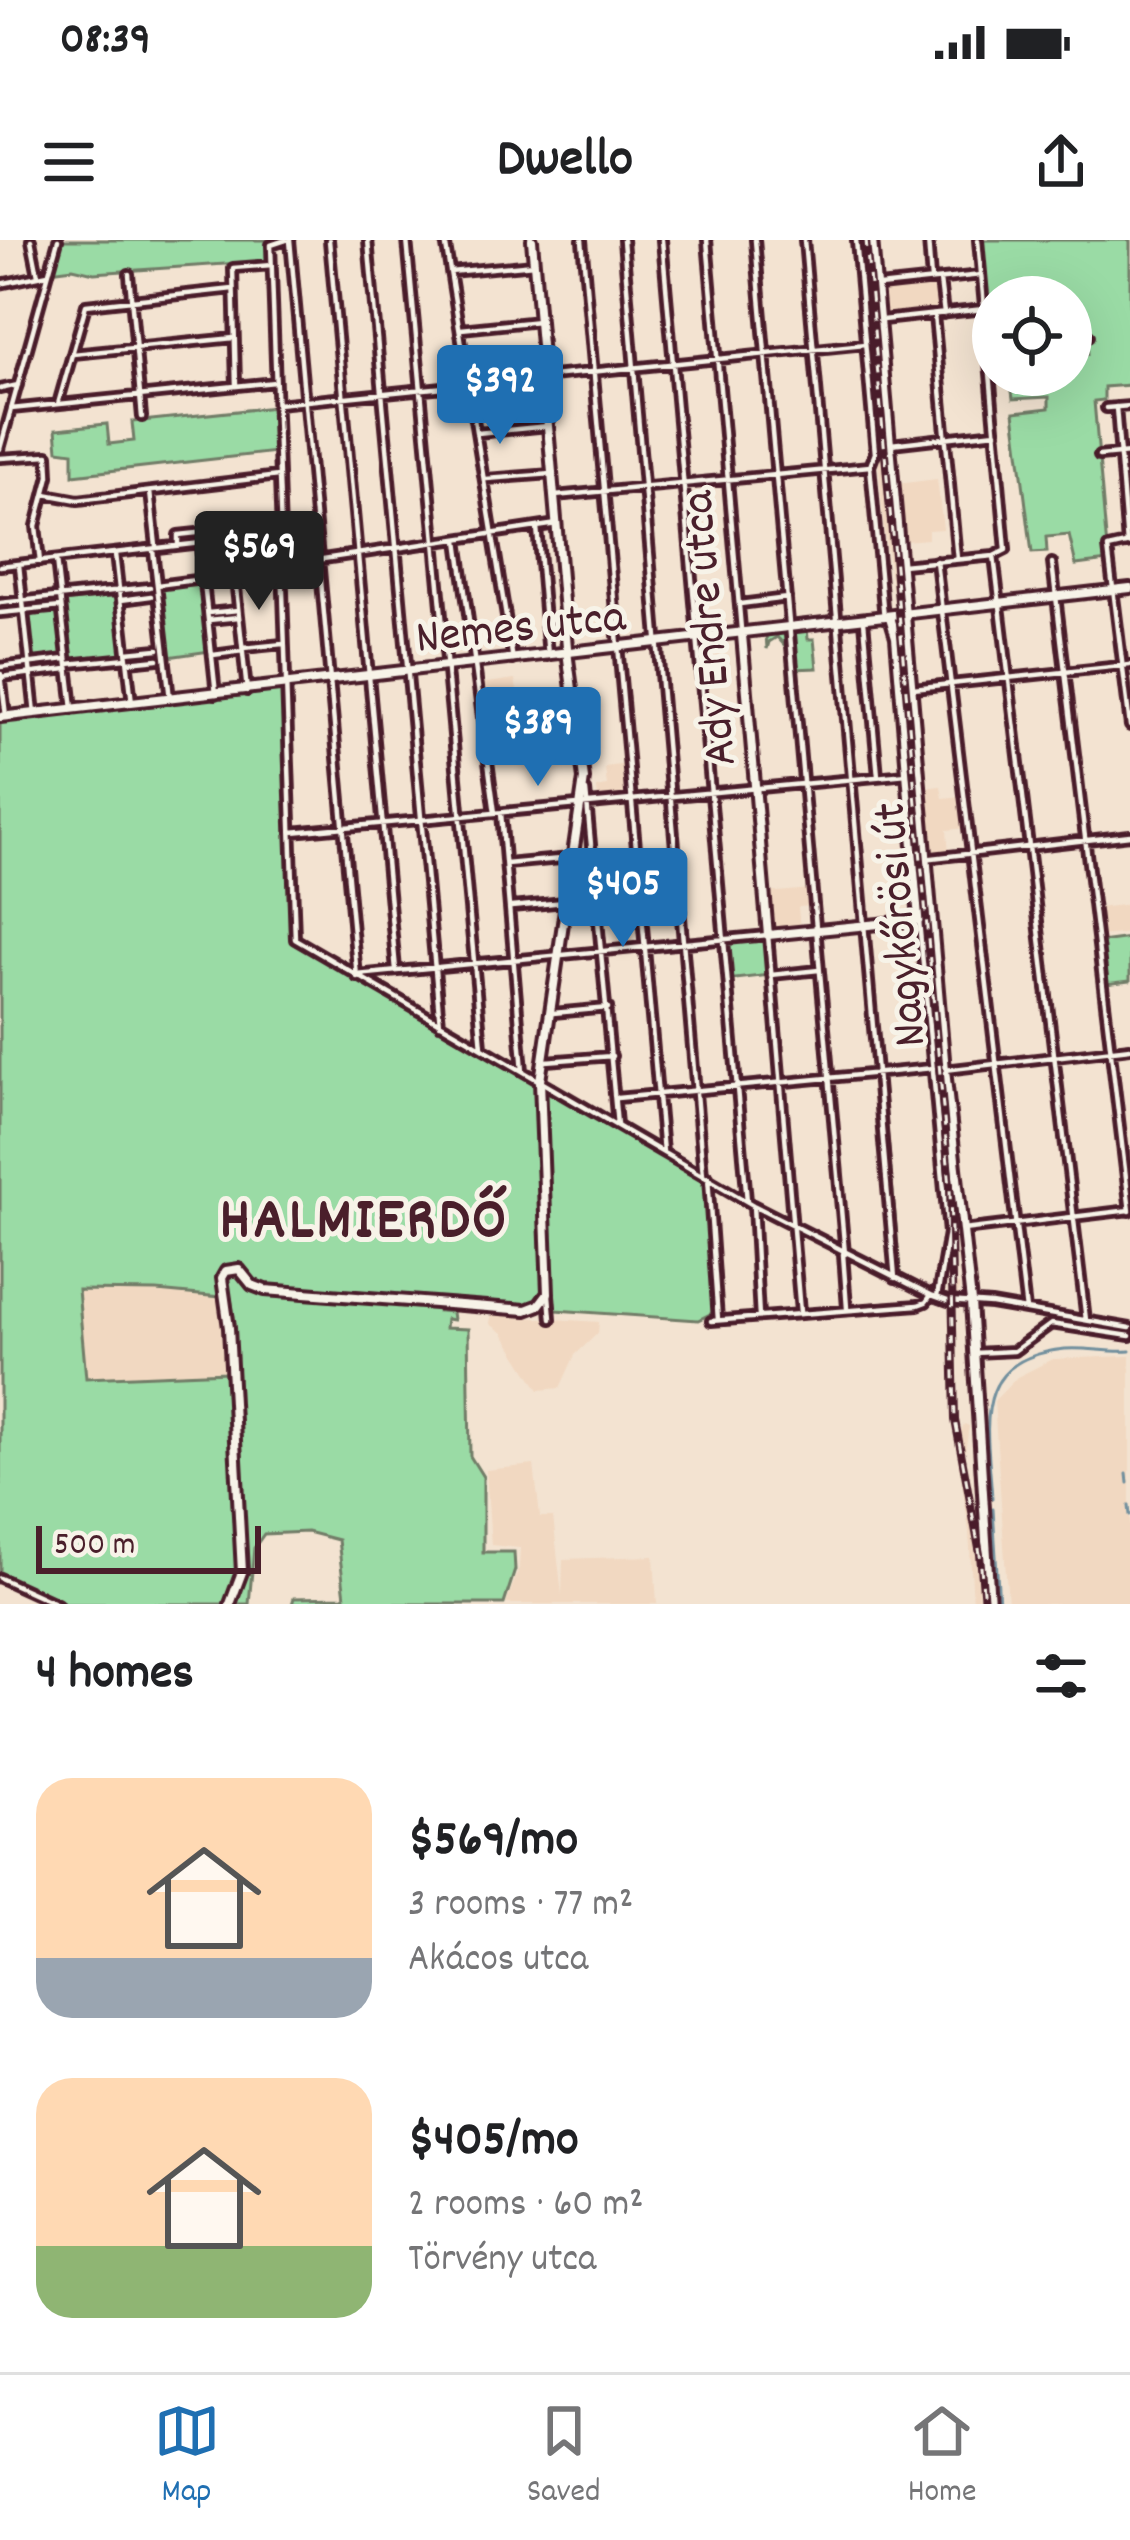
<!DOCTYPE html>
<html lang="en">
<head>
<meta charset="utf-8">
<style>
	body { margin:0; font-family:Dekko,sans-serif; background:#f2f2f2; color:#202124; height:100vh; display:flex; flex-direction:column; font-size:45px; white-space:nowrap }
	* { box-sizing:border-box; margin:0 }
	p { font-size:39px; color:#757577 }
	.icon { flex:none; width:66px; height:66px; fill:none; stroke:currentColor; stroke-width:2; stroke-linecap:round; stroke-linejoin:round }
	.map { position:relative; height:1364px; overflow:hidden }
	.details { display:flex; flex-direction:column; background:#fff; flex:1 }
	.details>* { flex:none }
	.tools { position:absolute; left:972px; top:36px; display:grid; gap:24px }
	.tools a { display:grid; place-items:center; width:120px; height:120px; border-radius:50%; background:#fff; box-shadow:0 12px 48px #0002; font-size:60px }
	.scale { position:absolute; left:36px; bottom:30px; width:225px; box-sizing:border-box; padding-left:12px; border:6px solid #4a1f2b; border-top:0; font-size:33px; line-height:42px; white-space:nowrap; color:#4a1f2b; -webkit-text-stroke:9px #f7f3e8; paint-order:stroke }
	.price { position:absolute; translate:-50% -102px; padding:0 27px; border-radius:12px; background:#1f6fb2; color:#fff; font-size:39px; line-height:78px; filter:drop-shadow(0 3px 6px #0008) }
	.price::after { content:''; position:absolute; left:50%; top:72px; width:36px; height:27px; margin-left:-18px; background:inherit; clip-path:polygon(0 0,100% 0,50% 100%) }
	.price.active { background:#222; color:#fff }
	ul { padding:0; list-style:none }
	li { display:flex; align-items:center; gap:36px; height:300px; padding:0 36px }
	li span { display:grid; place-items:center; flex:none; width:336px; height:240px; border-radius:36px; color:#555 }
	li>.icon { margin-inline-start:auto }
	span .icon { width:144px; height:144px; fill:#fffc; stroke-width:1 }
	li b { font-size:51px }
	h2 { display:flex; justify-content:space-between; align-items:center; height:144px; padding:0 36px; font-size:51px }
	.status { display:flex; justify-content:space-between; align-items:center; height:84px; padding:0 60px; background:#fff; direction:ltr }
	.status svg { height:33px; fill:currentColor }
	header { display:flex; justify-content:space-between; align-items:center; height:156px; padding:0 36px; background:#fff; font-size:54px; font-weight:700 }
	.tabs { display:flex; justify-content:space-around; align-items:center; height:168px; border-top:3px solid #e0e0e0; background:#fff; font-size:33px; color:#757577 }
	.tabs a { display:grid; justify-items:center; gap:6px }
	.tabs .active { color:#1f6fb2 }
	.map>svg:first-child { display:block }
</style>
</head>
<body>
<div class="status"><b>08:39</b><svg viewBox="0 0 49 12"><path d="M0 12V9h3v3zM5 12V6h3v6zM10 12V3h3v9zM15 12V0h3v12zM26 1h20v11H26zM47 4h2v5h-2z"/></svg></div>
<header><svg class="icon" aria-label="menu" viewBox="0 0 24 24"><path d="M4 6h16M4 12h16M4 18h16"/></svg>Dwello<svg class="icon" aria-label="share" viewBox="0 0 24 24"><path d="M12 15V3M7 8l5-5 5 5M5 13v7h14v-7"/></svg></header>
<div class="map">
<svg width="1130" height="1364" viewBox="0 0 1130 1364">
	<rect width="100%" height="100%" fill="#f3e3d1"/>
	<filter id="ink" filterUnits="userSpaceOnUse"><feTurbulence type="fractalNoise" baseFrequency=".00833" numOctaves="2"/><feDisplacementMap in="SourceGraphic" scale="24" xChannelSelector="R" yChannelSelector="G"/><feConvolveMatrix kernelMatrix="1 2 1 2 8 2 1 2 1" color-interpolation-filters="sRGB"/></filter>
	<g filter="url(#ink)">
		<path fill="#f1d8c1" d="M 860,0 L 867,0 L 890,229 L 953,964 L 955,1044 L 960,1045 L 959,1053 L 954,1057 L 957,1173 L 960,1194 L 964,1184 L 969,1186 L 964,1220 L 984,1325 L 986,1364 L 981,1364 L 979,1351 L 978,1364 L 973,1364 L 969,1291 L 952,1175 L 946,913 L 899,393 L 884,291 Z
			M 940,40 L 944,74 L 885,79 L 883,45 Z
			M 937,239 L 943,289 L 928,290 L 928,299 L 904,301 L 897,244 Z
			M 515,439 L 521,473 L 544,470 L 547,488 L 488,499 L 480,444 Z
			M 627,524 L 630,558 L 598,561 L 597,548 L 607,546 L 605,527 Z
			M 941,546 L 943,558 L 962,556 L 966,588 L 947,590 L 949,614 L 930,616 L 923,548 Z
			M 811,649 L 813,666 L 798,667 L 800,689 L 770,692 L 766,653 Z
			M 1130,664 L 1130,693 L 1100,696 L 1098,668 Z
			M 77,1050 L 181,1052 L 221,1057 L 228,1132 L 86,1139 Z
			M 491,1075 L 599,1082 L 598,1093 L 575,1115 L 560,1148 L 539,1150 L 503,1093 L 490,1084 Z
			M 1130,1116 L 1130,1364 L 1008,1364 L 994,1161 L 1017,1137 L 1053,1119 Z
			M 534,1225 L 540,1277 L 553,1277 L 562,1355 L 563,1319 L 654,1316 L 657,1364 L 506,1364 L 519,1328 L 520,1308 L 491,1305 L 486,1230 Z"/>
		<path fill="#9adba5" stroke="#727d68" stroke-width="3" fill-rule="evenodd" d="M 59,0 L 277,0 L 268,2 L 269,21 L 94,33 L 73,28 L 50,31 Z
			M 976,0 L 1130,0 L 1130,145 L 1104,147 L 1104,160 L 1094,161 L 1108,321 L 1076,325 L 1069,295 L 1046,297 L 1047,312 L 1032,313 L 1014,172 L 1049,168 L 1049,157 L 1013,159 L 1010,135 L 1071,135 L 1071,116 L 1088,114 L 1087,97 L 1071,98 L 1071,57 L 993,57 L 993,105 L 986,106 Z
			M 275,167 L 276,212 L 73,235 L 73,212 L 58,210 L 56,189 L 107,184 L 109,204 L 134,201 L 132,182 Z
			M 202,341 L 210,411 L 168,417 L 159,346 Z
			M 116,356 L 123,415 L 70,422 L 63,362 Z
			M 59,370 L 64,415 L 33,418 L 28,374 Z
			M 807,387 L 808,399 L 814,399 L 817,428 L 793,429 L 791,407 L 786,407 L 777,397 L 769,402 L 767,409 L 766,394 Z
			M 281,450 L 286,474 L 295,703 L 705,939 L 716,1071 L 698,1080 L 440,1062 L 438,1071 L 452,1072 L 453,1080 L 446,1079 L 445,1088 L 468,1089 L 470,1216 L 483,1237 L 483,1312 L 514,1312 L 515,1330 L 504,1364 L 292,1364 L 294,1358 L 345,1357 L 338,1300 L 307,1292 L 264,1294 L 254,1308 L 249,1364 L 51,1364 L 0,1340 L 0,481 ZM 78,1050 L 157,1051 L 231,1058 L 235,1083 L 230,1095 L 226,1096 L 227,1132 L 86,1138 Z
			M 768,695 L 771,735 L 726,740 L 724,700 Z
			M 1130,698 L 1130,741 L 1105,744 L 1100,702 Z
			M 877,833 L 882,833 L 901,1040 L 895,1038 Z"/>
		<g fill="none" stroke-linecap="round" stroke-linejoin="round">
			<path stroke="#72909e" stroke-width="3" d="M 1127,1234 L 1128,1243
				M 992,1258 C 988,1188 968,1119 1065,1109 C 1087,1107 1109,1113 1130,1111
				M 1129,1266 L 1130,1275
				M 993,1269 L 999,1364"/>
			<defs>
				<path id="minor" d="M 31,0 L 38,35
					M 286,0 L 271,5 L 295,699 L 753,965 L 931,1055 L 948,1061 L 991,1064 L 1130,1088
					M 290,0 L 357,737
					M 329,0 L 396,730
					M 368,0 L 440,784
					M 407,0 L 482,807
					M 445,0 L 513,420
					M 582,0 L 663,912
					M 623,0 L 703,935
					M 662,0 L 747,961
					M 707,0 L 741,389
					M 755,0 L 845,1014
					M 804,0 L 895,1038
					M 856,0 L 875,213 L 870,226 L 884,378
					M 928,0 L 931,40
					M 450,32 L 534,24
					M 129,34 L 142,177
					M 940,40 L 944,74
					M 0,44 L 48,34
					M 879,46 L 981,35
					M 934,75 L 957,319
					M 882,80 L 984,69
					M 461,89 L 539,81
					M 1071,98 L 1089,96
					M 73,114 L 234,98
					M 236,146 L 233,28 L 272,25
					M 0,149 L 18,145
					M 58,164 L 86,65 L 233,49
					M 277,164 L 865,104
					M 1116,167 L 1127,304
					M 1106,168 L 1130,166
					M 11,169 L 275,142
					M 477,193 L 548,186
					M 891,204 L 996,192
					M 0,209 L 58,0
					M 1099,216 L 1130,213
					M 0,218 L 48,215 L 49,236 L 36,286 L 40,322
					M 486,239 L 552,234
					M 150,252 L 156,306
					M 45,254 L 78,260 L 278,236
					M 555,256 L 870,226
					M 537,287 L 548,416
					M 246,298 L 245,288 L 260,286
					M 458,300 L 495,573
					M 231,301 L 247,451
					M 1130,303 L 1108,308 L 1130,486
					M 178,305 L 178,295 L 245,288
					M 200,305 L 216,454
					M 153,310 L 170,459
					M 115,314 L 132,463
					M 994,316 L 1086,1080
					M 56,320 L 73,469
					M 936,321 L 1026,1070
					M 1052,323 L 1130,971
					M 19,325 L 35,474
					M 283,325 L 557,284
					M 902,325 L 994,316 L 1006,310 L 978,0
					M 0,326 L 279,294
					M 235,337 L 281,331
					M 157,345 L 234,335
					M 121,360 L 151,356
					M 0,363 L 150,347
					M 740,364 L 787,358
					M 0,373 L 61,367
					M 208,373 L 238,370
					M 209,380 L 239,377
					M 864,381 L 878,536
					M 243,408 L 283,404
					M 127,412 L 158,409
					M 213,415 L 243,411
					M 128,422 L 158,419
					M 68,424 L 127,418
					M 0,427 L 66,419
					M 1,434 L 6,476
					M 1,437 L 67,429
					M 913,448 L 1130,425
					M 586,551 L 617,885
					M 501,573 L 523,831
					M 292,592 L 907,534
					M 915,620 L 1130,595
					M 506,624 L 571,618
					M 511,667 L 565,662
					M 919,681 L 948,993 L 937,1057
					M 357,735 L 768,695 L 800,1072
					M 771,735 L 819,730
					M 553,773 L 608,768
					M 546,821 L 612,816
					M 945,830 L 1130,808
					M 617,858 L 933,828
					M 708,937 L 718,1080
					M 753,965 L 759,1077
					M 963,990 L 1130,970
					M 843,1014 L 847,1068
					M 549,1055 L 551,1079
					M 711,1081 L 918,1065 L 926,1062 L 931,1055
					M 974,1113 L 1014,1111 L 1051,1084 L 1130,1096
					M 0,1338 L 57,1364"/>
				<path id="tertiary" d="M 742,395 L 768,695 L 919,680 L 896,397 L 890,377
					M 0,477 L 1130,348
					M 230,1364 L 242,1332 L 229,1088 L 222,1038 L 226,1031 L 239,1029 L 252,1045 L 265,1050 L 526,1070 L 539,1065 L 548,1053 L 540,841 L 584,539 L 568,419 L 532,0"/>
				<path id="secondary" d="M 872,0 L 945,830 L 971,1062 L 990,1364"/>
			</defs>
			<use href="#minor" stroke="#4a1f2b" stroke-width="14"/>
			<use href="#tertiary" stroke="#4a1f2b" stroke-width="16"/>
			<use href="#secondary" stroke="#4a1f2b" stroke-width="16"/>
			<use href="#minor" stroke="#f7f3e8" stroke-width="4.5"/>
			<use href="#tertiary" stroke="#f7f3e8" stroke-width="8"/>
			<use href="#secondary" stroke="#f7f3e8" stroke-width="8"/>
			<defs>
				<path id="rail" d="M 866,0 L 950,947 L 955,1180 L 980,1314 L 984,1364"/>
			</defs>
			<use href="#rail" stroke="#4a1f2b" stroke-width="8"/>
			<use href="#rail" stroke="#f7f3e8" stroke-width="3" stroke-dasharray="9" stroke-linecap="butt"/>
		</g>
	</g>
	<g text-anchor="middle" stroke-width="10" stroke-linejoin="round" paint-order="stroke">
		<g font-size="48" fill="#4a1f2b" stroke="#f7f3e8">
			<text transform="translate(520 383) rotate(-6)" y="17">Nemes utca</text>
			<text transform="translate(705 389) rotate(-95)" y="17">Ady Endre utca</text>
			<text transform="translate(896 685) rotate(-95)" y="17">Nagykőrösi út</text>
		</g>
		<g font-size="60" font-weight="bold" letter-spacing="3" fill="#4a1f2b" stroke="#f7f3e8">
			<text x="364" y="996">HALMIERDŐ</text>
		</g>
	</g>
</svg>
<div class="tools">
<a><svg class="icon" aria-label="locate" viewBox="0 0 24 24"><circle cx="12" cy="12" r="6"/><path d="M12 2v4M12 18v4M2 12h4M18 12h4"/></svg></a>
</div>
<div class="scale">500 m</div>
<b class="price" style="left:500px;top:207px">$392</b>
<b class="price active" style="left:259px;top:373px">$569</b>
<b class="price" style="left:538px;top:549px">$389</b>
<b class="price" style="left:623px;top:710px">$405</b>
</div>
<section class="details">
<h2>4 homes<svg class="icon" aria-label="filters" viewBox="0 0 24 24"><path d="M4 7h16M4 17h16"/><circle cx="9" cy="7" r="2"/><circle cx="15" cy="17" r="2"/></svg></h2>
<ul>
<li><span style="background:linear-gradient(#ffd9b3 75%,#9aa5b1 0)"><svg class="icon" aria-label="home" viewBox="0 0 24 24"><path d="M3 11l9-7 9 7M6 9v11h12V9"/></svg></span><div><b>$569/mo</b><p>3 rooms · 77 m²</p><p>Akácos utca</p></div></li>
<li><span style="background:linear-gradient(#ffd9b3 70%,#8fb573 0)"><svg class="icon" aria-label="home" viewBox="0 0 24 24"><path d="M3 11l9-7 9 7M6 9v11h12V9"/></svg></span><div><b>$405/mo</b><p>2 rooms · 60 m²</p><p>Törvény utca</p></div></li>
</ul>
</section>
<nav class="tabs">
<a class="active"><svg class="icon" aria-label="map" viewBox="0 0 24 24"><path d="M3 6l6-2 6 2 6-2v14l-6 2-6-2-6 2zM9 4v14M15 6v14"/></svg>Map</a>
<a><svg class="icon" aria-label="saved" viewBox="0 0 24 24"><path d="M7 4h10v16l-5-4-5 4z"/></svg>Saved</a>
<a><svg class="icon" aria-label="home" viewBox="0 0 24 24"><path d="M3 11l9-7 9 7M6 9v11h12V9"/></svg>Home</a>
</nav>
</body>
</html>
